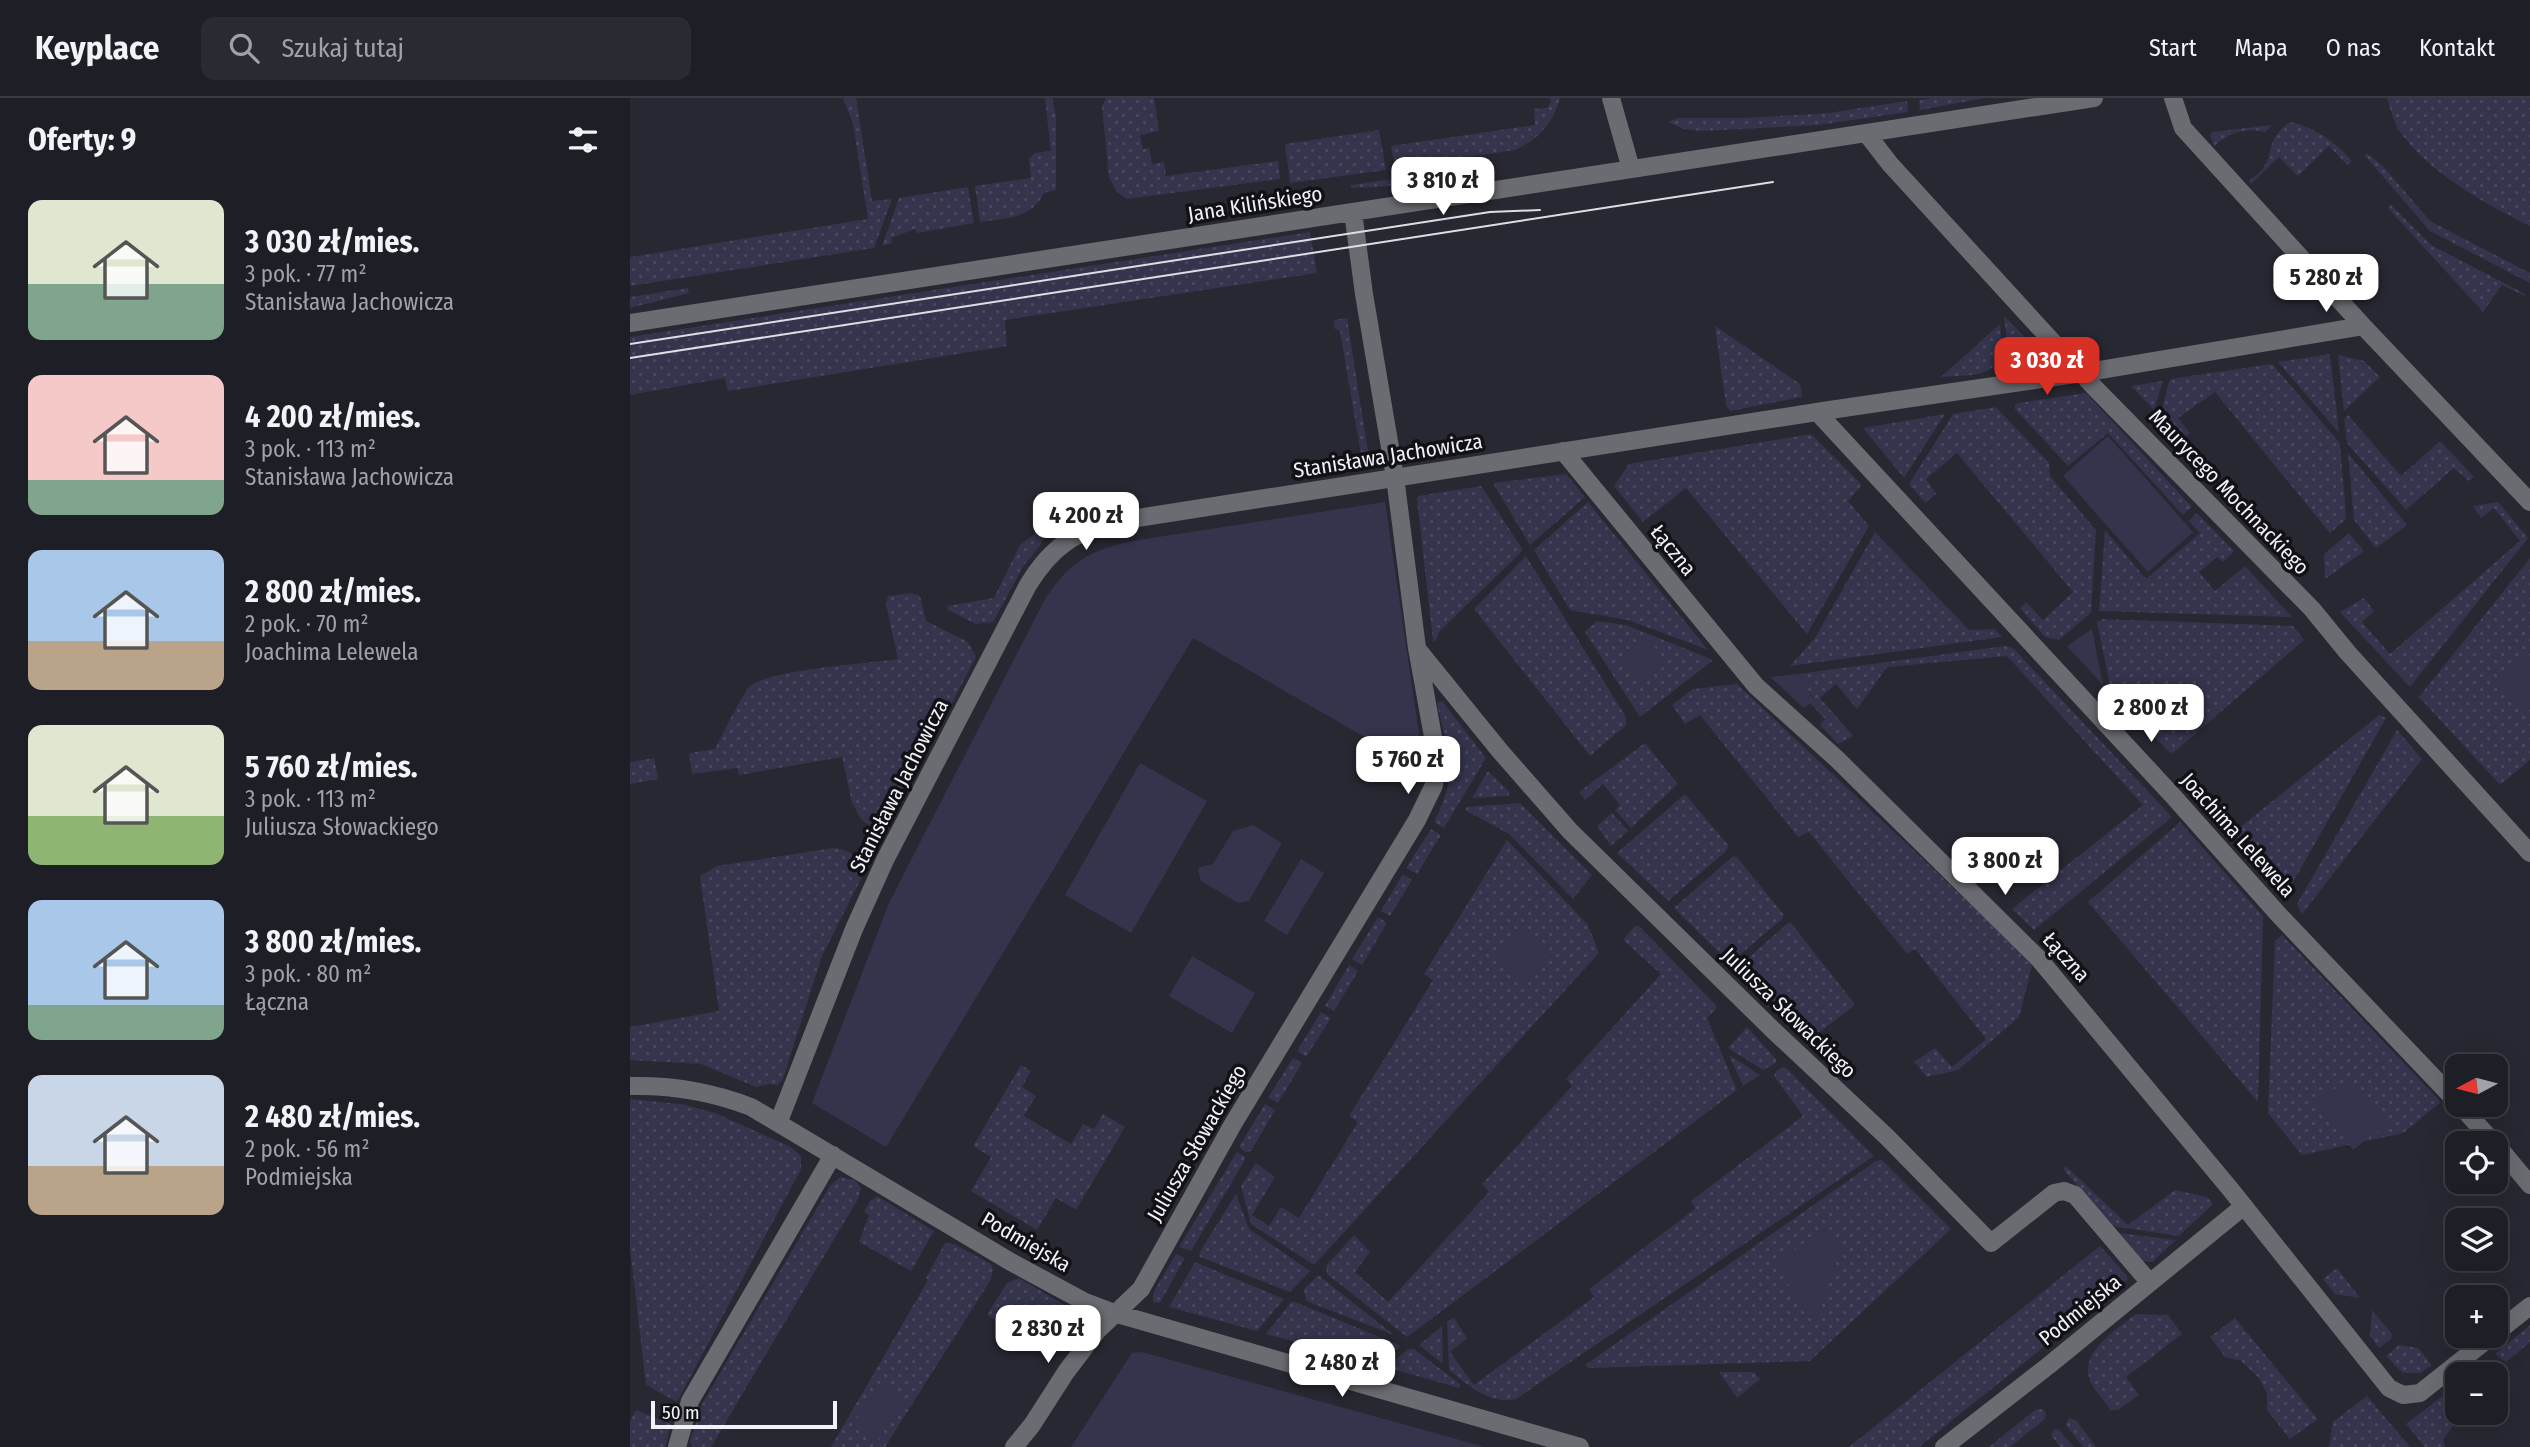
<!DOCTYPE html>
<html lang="pl">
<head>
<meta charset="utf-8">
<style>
	body { margin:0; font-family:"Fira Sans Condensed",sans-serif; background:#2a2b32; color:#f1f3f6; height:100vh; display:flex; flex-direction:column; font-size:26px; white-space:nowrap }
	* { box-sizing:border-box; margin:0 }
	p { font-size:23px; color:#a0a2a7 }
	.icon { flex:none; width:38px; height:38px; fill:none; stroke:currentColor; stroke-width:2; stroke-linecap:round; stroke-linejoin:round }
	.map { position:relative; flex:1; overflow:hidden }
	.panel { display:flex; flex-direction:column; background:#1d1e26; width:630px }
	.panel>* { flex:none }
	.needle { width:46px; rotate:263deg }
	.buttons { position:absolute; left:1815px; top:956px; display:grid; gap:14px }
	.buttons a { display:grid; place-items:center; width:63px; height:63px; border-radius:14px; background:#1d1e26; box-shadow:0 7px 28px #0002,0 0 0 2px #3b3c43; font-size:35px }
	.scale { position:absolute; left:21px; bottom:18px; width:186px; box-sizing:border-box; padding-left:7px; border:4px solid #f2f3f9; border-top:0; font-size:19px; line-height:24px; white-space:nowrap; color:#f2f3f9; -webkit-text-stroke:5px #111116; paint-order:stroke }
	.price { position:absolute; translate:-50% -60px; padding:0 16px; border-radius:14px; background:#fff; color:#222; font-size:23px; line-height:46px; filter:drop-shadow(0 2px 4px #0008) }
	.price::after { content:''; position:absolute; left:50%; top:42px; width:21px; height:16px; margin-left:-10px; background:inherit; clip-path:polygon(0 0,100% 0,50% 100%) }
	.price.selected { background:#d93025; color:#fff }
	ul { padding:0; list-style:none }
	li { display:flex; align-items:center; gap:21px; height:175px; padding:0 28px }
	li span { display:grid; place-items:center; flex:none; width:196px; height:140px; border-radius:14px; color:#555 }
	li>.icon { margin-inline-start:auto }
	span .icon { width:84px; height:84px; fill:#fffc; stroke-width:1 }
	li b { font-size:30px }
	h2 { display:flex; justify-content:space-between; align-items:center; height:84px; padding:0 28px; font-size:30px }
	header { display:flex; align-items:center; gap:42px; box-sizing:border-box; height:98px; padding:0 35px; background:#1d1e26; border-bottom:2px solid #3b3c43 }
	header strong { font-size:33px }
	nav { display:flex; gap:38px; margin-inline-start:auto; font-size:24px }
	.search { width:490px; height:63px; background:#2a2b32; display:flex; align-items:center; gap:18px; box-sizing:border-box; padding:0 24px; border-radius:14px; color:#a0a2a7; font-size:26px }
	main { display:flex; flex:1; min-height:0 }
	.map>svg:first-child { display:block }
</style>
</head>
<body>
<header>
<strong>Keyplace</strong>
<div class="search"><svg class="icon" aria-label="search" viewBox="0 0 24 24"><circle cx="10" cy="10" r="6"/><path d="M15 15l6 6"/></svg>Szukaj tutaj</div>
<nav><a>Start</a><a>Mapa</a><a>O nas</a><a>Kontakt</a></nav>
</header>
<main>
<section class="panel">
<h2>Oferty: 9<svg class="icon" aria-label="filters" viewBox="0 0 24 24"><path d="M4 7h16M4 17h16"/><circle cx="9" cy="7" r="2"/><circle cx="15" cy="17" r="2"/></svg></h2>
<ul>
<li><span style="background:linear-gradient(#dfe7d0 60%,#7fa58c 0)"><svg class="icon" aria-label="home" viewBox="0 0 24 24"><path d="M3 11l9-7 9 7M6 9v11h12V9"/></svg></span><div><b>3 030 zł/mies.</b><p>3 pok. · 77 m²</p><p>Stanisława Jachowicza</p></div></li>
<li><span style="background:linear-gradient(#f6c9c9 75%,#7fa58c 0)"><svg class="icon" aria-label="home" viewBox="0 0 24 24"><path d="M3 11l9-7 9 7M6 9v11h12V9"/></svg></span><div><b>4 200 zł/mies.</b><p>3 pok. · 113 m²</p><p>Stanisława Jachowicza</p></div></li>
<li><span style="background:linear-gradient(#a9c7e8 65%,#b9a48a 0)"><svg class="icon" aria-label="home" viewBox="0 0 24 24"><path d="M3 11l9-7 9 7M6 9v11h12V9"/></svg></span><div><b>2 800 zł/mies.</b><p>2 pok. · 70 m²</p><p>Joachima Lelewela</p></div></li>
<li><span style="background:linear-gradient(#dfe7d0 65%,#8fb573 0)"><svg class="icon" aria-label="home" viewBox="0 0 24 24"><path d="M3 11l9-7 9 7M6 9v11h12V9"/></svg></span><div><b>5 760 zł/mies.</b><p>3 pok. · 113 m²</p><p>Juliusza Słowackiego</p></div></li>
<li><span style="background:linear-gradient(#a9c7e8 75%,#7fa58c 0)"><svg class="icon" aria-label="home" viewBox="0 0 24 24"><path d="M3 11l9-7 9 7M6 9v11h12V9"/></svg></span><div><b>3 800 zł/mies.</b><p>3 pok. · 80 m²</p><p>Łączna</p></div></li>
<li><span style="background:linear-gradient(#c9d6e8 65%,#b9a48a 0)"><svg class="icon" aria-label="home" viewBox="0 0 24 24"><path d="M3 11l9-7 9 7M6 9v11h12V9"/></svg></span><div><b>2 480 zł/mies.</b><p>2 pok. · 56 m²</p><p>Podmiejska</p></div></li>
</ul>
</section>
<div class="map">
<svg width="1900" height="1349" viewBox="0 0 1900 1349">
	<defs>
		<pattern id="grass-dots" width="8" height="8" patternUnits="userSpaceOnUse" patternTransform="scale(1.75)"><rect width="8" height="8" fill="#34344d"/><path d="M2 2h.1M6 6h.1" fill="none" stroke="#48485f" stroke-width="1.8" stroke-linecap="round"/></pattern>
	</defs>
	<rect width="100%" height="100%" fill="#272832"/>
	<path fill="url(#grass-dots)" d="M 213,0 L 226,0 L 242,103 L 262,101 L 244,150 L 0,188 L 0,159 L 238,121 L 223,26 Z
		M 415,0 L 422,0 L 426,18 L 426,92 L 414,95 C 402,121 375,120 350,124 L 345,88 L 401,80 L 399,61 L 404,55 L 421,53 Z
		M 476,0 L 524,0 L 529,33 L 510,37 L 513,51 L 519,50 L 522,66 L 534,64 L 536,78 L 648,63 L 650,81 L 497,101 L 487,94 L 479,80 L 472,8 Z
		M 920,0 L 930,0 C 923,25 909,41 885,52 L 765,70 L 761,48 L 905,27 L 904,11 L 917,10 L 921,4 Z
		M 1303,0 L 1355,0 L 1290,12 L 1289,2 Z
		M 1757,0 L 1900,0 L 1900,128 C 1855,106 1796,73 1768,31 C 1763,22 1760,10 1757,0 Z
		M 1277,3 L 1278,14 L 1188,27 L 1072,33 L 1054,31 L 1038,24 L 1047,20 L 1114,20 L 1199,15 Z
		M 1660,24 C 1686,30 1704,43 1722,63 L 1717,67 L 1699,48 L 1668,78 L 1649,59 L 1621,86 L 1619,83 C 1623,80 1628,76 1632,72 C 1645,54 1635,41 1660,24 Z
		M 1642,27 L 1635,34 C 1615,29 1599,35 1584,48 L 1580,38 L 1582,34 Z
		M 749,32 L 756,72 L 660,85 L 655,46 Z
		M 1736,55 L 1753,68 L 1800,123 L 1900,175 L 1900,185 L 1800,133 L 1735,58 Z
		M 847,69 L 847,73 C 805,82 765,89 721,90 L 721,87 Z
		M 338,89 L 344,125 L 287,135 L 285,131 L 261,140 L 262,145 L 252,148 L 269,100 Z
		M 1761,107 L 1801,147 L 1895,196 L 1895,198 L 1872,187 L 1853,214 L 1758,110 Z
		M 680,134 L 687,175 L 375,222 L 377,248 L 98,293 L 95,280 L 0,297 L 0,239 Z
		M 58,190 L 59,195 L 0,210 L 0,199 Z
		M 1374,218 L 1395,239 L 1413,245 L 1426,265 C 1411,267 1399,267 1392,251 L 1378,253 Z
		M 717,220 L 739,360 L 732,362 L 710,233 L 705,231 L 704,222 Z
		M 1370,226 L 1373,255 L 1370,255 C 1367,281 1332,277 1311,279 Z
		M 1085,228 L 1170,286 L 1172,299 L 1100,313 L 1096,307 Z
		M 1700,256 L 1709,335 L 1648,264 Z
		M 1708,257 L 1734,263 L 1750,279 L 1714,313 Z
		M 1642,266 L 1710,345 L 1716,418 L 1715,422 L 1700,435 L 1585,294 L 1548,320 L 1560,335 L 1551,342 L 1530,318 L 1540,281 Z
		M 1533,283 L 1524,312 L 1501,288 Z
		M 1456,295 L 1562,409 L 1553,417 L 1478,335 L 1438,368 L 1385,311 L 1385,307 L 1388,305 Z
		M 1366,309 L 1419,365 L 1420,378 L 1466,432 L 1461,515 L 1429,542 L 1415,539 L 1390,510 L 1396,504 L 1413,522 L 1443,494 L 1327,355 L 1296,381 L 1306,396 L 1295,405 L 1279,386 L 1323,316 Z
		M 1315,316 L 1274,380 L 1233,330 Z
		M 1718,317 L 1771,378 L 1810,343 L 1844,379 L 1839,383 L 1824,370 L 1776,412 L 1717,345 L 1714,321 Z
		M 1181,336 L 1232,387 L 1218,403 L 1239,428 L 1177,536 L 1056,390 L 1013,424 L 984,388 L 999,366 Z
		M 1718,355 L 1777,427 L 1746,450 L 1724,422 Z
		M 936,376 L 955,399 L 900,447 L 863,385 Z
		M 851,388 L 893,452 L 809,534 L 806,543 L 803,543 L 787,401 L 788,398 Z
		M 958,404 L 1078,552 L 998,522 L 940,512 L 904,452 Z
		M 1868,404 L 1898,440 L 1780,589 L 1710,514 L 1734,500 L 1744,513 L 1732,524 L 1760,556 L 1890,443 L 1864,410 L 1851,420 L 1843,408 Z
		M 1567,415 L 1604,453 L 1593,464 L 1587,459 L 1569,474 L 1585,493 L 1615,468 L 1662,519 L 1469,513 L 1475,432 L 1516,481 L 1570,435 L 1559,423 Z
		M 410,432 L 413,438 L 412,445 L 394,467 L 363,524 L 346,526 L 318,512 L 317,508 L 364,500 L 390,447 Z
		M 1245,434 L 1339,532 L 1365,531 L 1372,539 L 1160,568 L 1185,540 Z
		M 1719,435 L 1734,453 L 1695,481 L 1694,456 Z
		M 896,458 L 996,619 L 996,627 L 960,658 L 844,511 Z
		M 1900,460 L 1900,662 L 1870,687 L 1789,599 Z
		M 281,495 L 290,498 L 296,523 L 338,544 L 346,559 L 253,737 L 231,721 L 222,705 L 212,659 L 109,677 L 107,670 L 62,676 L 59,655 L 85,651 C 93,636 110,600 119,589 C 135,572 241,565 268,561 L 256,506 L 258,498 Z
		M 1473,521 L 1663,528 L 1674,542 L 1543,655 L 1539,654 L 1481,592 L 1467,524 Z
		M 967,523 L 996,527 L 1081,561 L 1082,563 L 1010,619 L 955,534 Z
		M 1375,548 L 1383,550 L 1542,719 L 1404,832 L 1382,811 L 1513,707 L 1377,558 L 1257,569 L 1227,611 L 1206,586 L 1190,600 L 1223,638 L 1208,646 L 1190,627 L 1195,621 L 1180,605 L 1184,601 L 1168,576 Z
		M 1107,586 L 1351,816 L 1402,868 L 1389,919 L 1328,972 L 1297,979 L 1284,964 L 1305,950 L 1322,969 L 1356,941 L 1285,851 L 1277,856 L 1179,734 L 1168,739 L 1070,617 L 1055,626 L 1042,607 L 1063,591 Z
		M 812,603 L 856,660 L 814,730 L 804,724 C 830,673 819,658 807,605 Z
		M 1749,617 L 1756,620 L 1658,793 L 1603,735 Z
		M 1767,632 L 1792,661 L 1672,816 L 1667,806 Z
		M 1015,645 L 1048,686 L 1001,730 L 985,712 L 990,707 L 973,686 L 955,702 L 949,694 Z
		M 24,660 L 28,681 L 0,686 L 0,664 Z
		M 858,673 L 880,694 L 878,698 L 842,700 Z
		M 1055,696 L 1099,748 L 1095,754 L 1038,803 L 987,755 Z
		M 890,705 L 962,777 L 943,801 L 879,736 L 835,712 L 837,709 Z
		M 982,715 L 998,733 L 981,748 L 967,728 Z
		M 1550,724 L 1633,818 L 1628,1004 L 1458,804 Z
		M 801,731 L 811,737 L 787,776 L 776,770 Z
		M 877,742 L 958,827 L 969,855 L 684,1167 L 621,1126 L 611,1088 L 626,1065 L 645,1079 L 622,1117 L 639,1128 L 651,1109 L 669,1120 L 728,1024 L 719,1018 L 803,882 L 794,876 Z
		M 203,750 C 221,752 227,758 235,773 L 192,858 L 153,981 L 147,987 L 139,986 L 126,989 L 71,966 L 0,962 L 0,929 L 89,913 L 70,778 L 87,768 Z
		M 1103,758 L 1107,759 L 1154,817 L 1152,821 L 1100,865 L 1044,810 Z
		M 773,776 L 782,782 L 760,818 L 751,813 Z
		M 748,819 L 757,825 L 732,867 L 722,861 Z
		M 1158,825 L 1161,825 L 1224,905 L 1224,908 L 1179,942 L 1106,871 Z
		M 1005,828 L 1009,828 L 1086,907 L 1086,911 L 1077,920 L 1107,992 L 777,1239 L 697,1176 L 696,1168 L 724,1137 L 740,1154 L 725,1174 L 758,1204 L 859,1094 L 852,1086 L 942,988 L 936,981 L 1031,876 L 993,842 Z
		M 1652,837 L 1811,1004 L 1773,1035 L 1672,1057 L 1638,1015 L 1645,843 Z
		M 719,867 L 728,873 L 704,913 L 695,908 Z
		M 691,914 L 701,920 L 676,959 L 667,953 Z
		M 1117,929 L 1146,961 L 1146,965 L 1133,972 L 1098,950 Z
		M 1099,957 L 1130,977 L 1113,988 Z
		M 663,960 L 672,965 L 648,1005 L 638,1000 Z
		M 391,967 L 401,973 L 392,989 L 406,998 L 394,1018 L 441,1046 L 453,1026 L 464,1031 L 473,1016 L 495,1029 L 446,1112 L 426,1100 L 407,1132 L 341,1093 L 361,1059 L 343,1048 Z
		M 1155,969 L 1244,1058 L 886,1301 C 860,1307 838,1287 819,1272 L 817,1223 L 824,1220 L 837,1240 L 820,1254 L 844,1287 L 964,1199 L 959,1191 L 1065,1111 L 1061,1103 L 1173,1018 L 1144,978 L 1147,972 Z
		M 0,1001 L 51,1006 L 85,1015 L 161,1049 L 171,1058 L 171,1071 L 47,1304 L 16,1287 L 0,1150 Z
		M 635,1006 L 645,1012 L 621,1053 L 615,1054 L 609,1049 Z
		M 607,1054 L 615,1059 L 615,1062 L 561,1153 L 549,1149 Z
		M 1252,1062 L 1321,1131 L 1180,1263 L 958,1270 L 955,1267 L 1246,1063 Z
		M 1436,1068 L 1498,1127 L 1545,1092 L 1577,1099 L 1583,1106 L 1549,1138 L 1482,1128 L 1433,1071 Z
		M 210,1079 L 225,1082 L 231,1090 L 228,1101 L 81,1349 L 62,1349 L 60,1343 L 72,1306 L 200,1088 Z
		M 606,1096 L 619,1131 L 680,1173 L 660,1194 L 570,1159 L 569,1155 Z
		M 247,1098 L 304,1133 L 281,1173 L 229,1144 L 239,1117 L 234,1114 L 240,1103 Z
		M 1489,1135 L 1546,1142 L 1522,1164 L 1511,1163 Z
		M 315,1145 L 324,1146 L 361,1166 L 363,1172 L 360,1183 L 255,1349 L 201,1349 L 298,1182 L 296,1180 Z
		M 1470,1148 L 1497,1178 L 1497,1182 L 1289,1349 L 1219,1349 Z
		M 546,1156 L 555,1160 L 531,1203 L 528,1205 L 523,1204 L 523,1195 Z
		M 565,1164 L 654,1201 L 627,1233 L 539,1209 Z
		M 1707,1170 L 1730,1200 L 1705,1196 L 1693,1181 Z
		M 688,1177 L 764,1237 L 676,1203 L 674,1191 Z
		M 389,1180 L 438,1209 L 413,1250 L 357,1217 L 377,1185 Z
		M 661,1204 L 665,1204 L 769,1247 L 769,1250 L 745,1266 L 636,1236 Z
		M 1742,1212 L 1762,1236 L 1761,1241 L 1749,1250 L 1740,1238 Z
		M 1506,1216 L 1538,1217 L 1552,1236 L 1496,1279 L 1509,1297 L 1488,1312 L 1481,1312 C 1475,1304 1466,1295 1461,1285 C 1447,1255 1486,1232 1506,1216 Z
		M 1605,1220 L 1688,1321 L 1660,1341 L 1637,1312 L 1637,1296 L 1629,1280 L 1611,1263 L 1595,1259 L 1580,1239 Z
		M 1900,1227 L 1900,1244 L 1876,1264 L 1865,1256 Z
		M 812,1228 L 813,1266 L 789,1247 Z
		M 1769,1247 L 1788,1250 L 1802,1267 L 1790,1275 L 1773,1275 L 1756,1258 Z
		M 779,1251 L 784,1251 L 830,1286 L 829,1290 L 759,1270 L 758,1267 Z
		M 1859,1262 L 1868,1271 L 1862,1276 L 1841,1276 Z
		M 1089,1274 L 1124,1274 L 1130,1281 L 1107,1300 Z
		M 1827,1287 L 1827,1314 L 1832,1314 L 1813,1342 L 1815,1349 L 1795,1349 L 1776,1326 Z
		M 1737,1298 L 1780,1349 L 1699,1349 L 1703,1324 Z
		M 1412,1311 L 1416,1315 L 1415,1321 L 1380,1349 L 1359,1349 L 1405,1312 Z
		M 6,1312 L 41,1326 L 35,1349 L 0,1349 L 0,1323 Z
		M 1439,1320 L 1446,1322 L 1466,1349 L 1453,1349 L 1436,1327 Z
		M 1428,1331 L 1444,1349 L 1430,1349 L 1421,1337 L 1424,1332 Z"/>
	<path fill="#34344d" d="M 1478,338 L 1563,434 L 1518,474 L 1433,378 Z
		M 755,404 L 792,656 L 785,668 L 563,540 L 256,1049 L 182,1005 L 259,805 L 414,503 C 439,464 458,453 502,443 Z
		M 1462,531 L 1473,587 L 1437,548 Z
		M 1018,539 L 1037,566 L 1010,587 L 991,559 Z
		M 1894,558 L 1900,566 L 1900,603 L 1890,611 L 1865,581 Z
		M 1168,576 L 1184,602 L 1174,610 L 1140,579 Z
		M 510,665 L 577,703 L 501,835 L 435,797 Z
		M 623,727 L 652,745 L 619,803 L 608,805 L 571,783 L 568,772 L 570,769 L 583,766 L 603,733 Z
		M 671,761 L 694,775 L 657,837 L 634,823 Z
		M 890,828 L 920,850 L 897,883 L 866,862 Z
		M 562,858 L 625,895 L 602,935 L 539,898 Z
		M 1720,980 L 1756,1026 L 1723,1052 L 1686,1004 Z
		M 1198,1128 L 1211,1148 L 1185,1225 L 1144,1166 Z
		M 512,1254 L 823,1340 L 854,1349 L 441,1349 L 502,1255 Z
		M 248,1285 L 274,1302 L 247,1344 L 222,1328 Z"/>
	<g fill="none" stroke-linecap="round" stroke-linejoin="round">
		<path stroke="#6b6c71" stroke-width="18" d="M 981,0 L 1001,71
			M 1543,0 L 1553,30 L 1733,228 L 1900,404
			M 1236,35 L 1260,66 L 1464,289 L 1682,511 L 1718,555 L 1900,755
			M 0,225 L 1464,0
			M 1187,314 L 1543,698 L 1649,817 L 1827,1004
			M 933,353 L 1126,588 L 1208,662 L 1409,861 L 1601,1092 L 1759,1290 L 1773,1297 L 1790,1295 L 1863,1237
			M 788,552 L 870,653 L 940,733 L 1144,933 L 1257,1039 L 1361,1145 L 1424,1095 L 1434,1093 L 1445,1097 L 1520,1185
			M 0,988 C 41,987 83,994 121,1009 L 381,1164 L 455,1204 L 484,1215 L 950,1349
			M 1829,1006 L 1864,1045
			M 149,1023 L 224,831 L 255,762 L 398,487 C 422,448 444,434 488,423 L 1193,313 L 1452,275 L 1733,228
			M 1866,1046 L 1900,1087
			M 1866,1235 L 1900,1208
			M 47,1349 L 60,1303 L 203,1057
			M 384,1349 L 402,1327 L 436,1274 L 467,1233 L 511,1191 L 603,1026 L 787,722 L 804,687 L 807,661 L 787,550 L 765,379 L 734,196 L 723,114
			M 1314,1349 L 1418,1268 L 1614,1108"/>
		<path stroke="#dedfe5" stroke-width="2" d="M 0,246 L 860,114 L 910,112
			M 0,260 L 1143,84"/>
	</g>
	<g text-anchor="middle" stroke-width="7" stroke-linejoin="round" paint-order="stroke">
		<g font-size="21" fill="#f2f3f9" stroke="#111116">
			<text transform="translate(625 106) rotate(-9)" y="7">Jana Kilińskiego</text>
			<text transform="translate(758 358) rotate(-9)" y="7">Stanisława Jachowicza</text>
			<text transform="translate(1599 394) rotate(46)" y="7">Maurycego Mochnackiego</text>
			<text transform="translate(1043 452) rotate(51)" y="7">Łączna</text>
			<text transform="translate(269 688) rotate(-63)" y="7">Stanisława Jachowicza</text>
			<text transform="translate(1608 737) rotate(48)" y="7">Joachima Lelewela</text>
			<text transform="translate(1436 859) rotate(48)" y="7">Łączna</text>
			<text transform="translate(1159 915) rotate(44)" y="7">Juliusza Słowackiego</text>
			<text transform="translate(567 1045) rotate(-60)" y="7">Juliusza Słowackiego</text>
			<text transform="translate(396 1144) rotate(30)" y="7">Podmiejska</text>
			<text transform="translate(1450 1212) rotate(-39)" y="7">Podmiejska</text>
		</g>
	</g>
</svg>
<div class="buttons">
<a><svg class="needle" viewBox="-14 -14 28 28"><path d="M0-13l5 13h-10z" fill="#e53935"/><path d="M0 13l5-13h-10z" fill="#a0a2a7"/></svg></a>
<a><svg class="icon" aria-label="locate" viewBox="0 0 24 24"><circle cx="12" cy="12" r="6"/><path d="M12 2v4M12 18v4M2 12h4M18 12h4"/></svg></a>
<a><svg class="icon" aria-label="layers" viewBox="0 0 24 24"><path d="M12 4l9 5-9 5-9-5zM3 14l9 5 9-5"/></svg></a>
<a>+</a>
<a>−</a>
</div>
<div class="scale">50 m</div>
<b class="price" style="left:813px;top:119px">3 810 zł</b>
<b class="price" style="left:1696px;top:216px">5 280 zł</b>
<b class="price selected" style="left:1417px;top:299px">3 030 zł</b>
<b class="price" style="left:456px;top:454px">4 200 zł</b>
<b class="price" style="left:1521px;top:646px">2 800 zł</b>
<b class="price" style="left:778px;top:698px">5 760 zł</b>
<b class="price" style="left:1375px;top:799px">3 800 zł</b>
<b class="price" style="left:418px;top:1267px">2 830 zł</b>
<b class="price" style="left:712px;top:1301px">2 480 zł</b>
</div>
</main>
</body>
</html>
